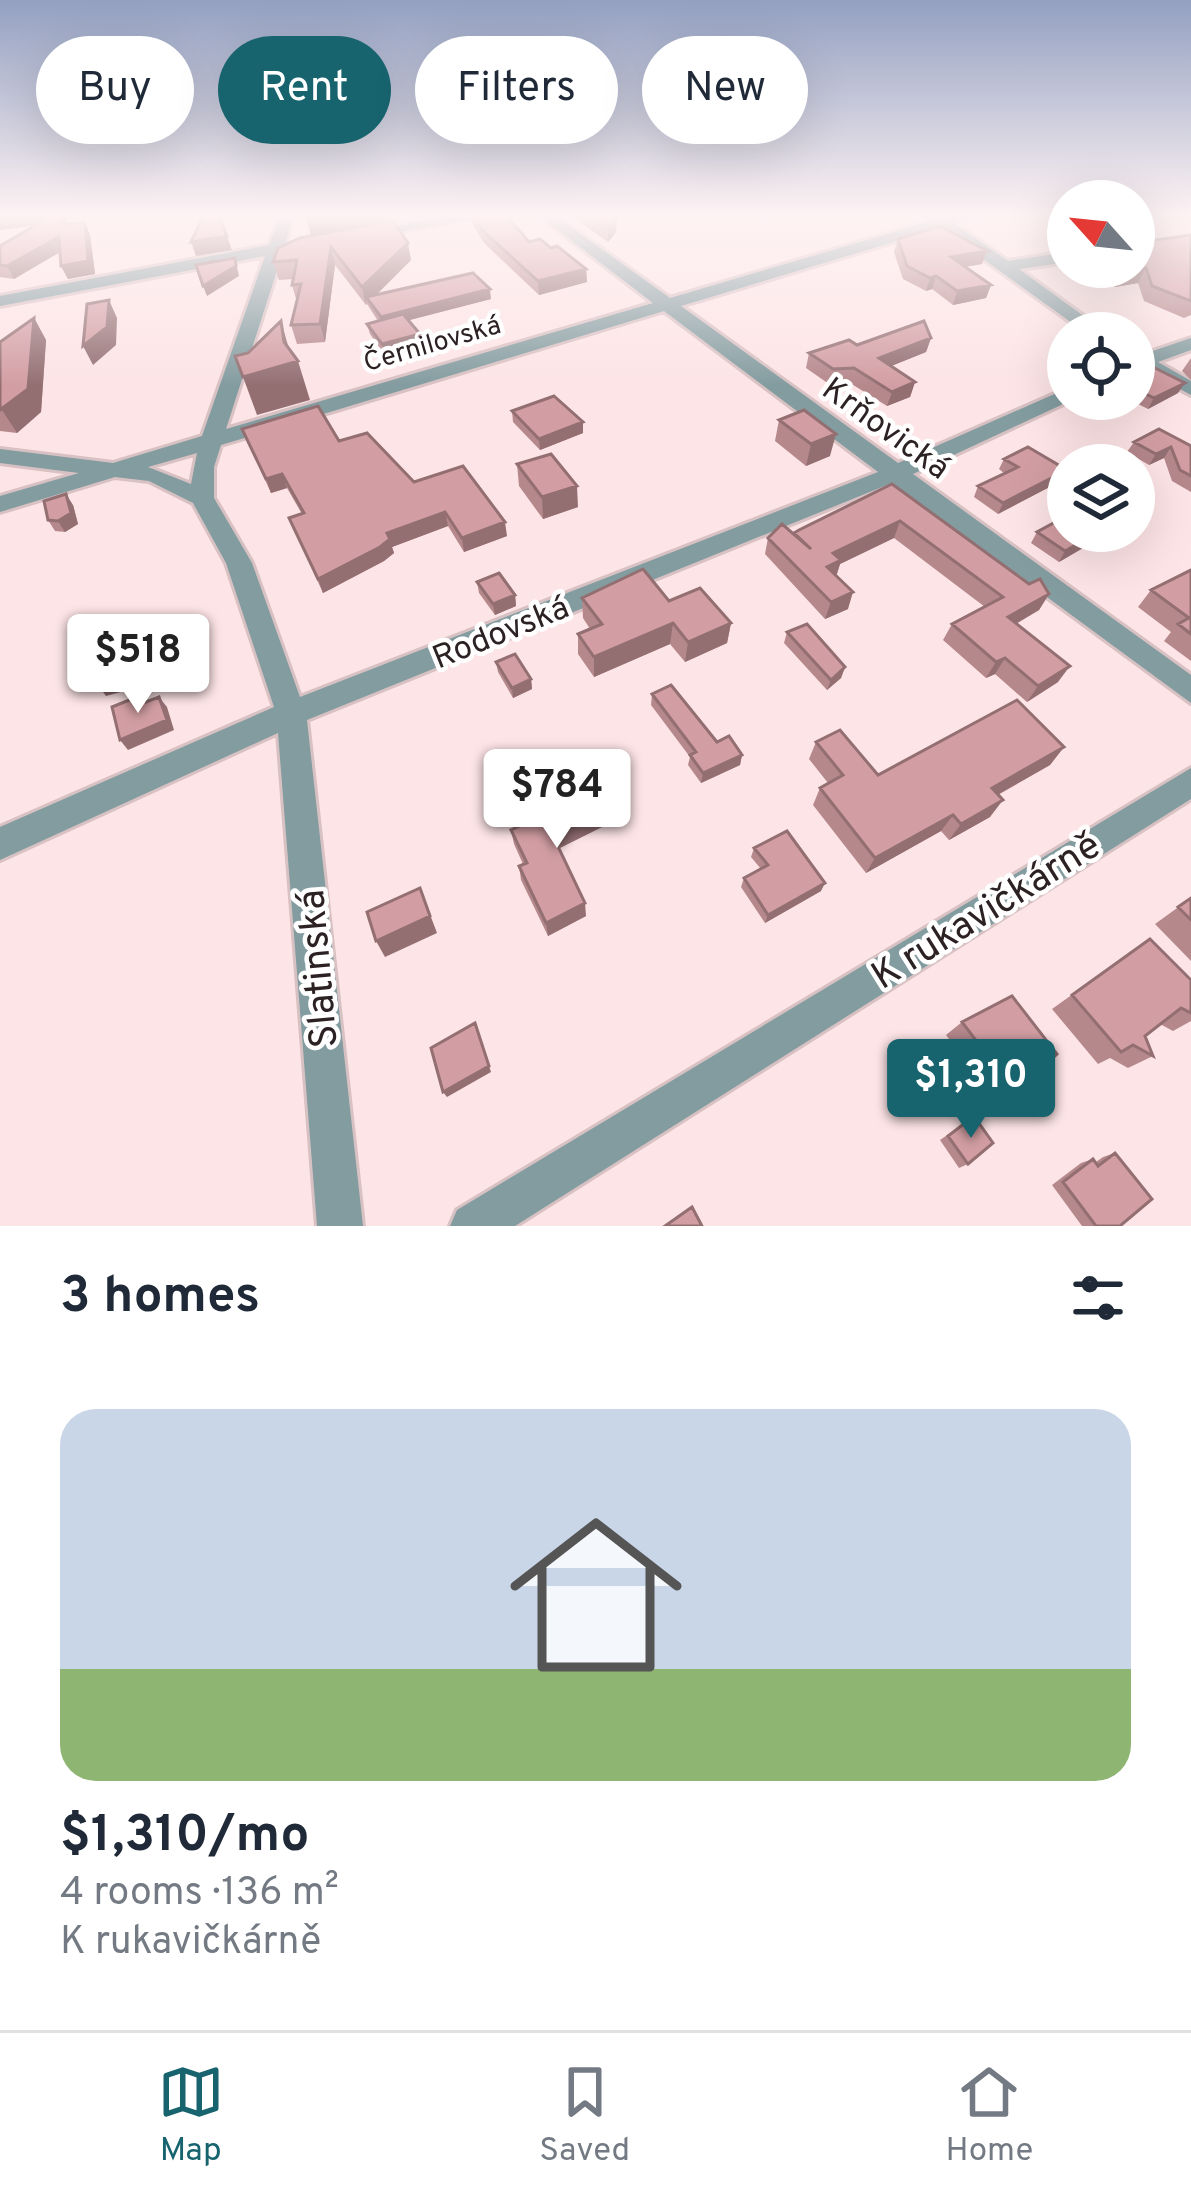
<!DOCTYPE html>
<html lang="en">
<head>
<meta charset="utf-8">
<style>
	body { margin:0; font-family:Overpass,sans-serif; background:#f2f2f3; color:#1f2937; height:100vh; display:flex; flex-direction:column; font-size:45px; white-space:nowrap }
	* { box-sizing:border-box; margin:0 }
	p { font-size:39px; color:#747a83 }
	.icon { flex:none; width:66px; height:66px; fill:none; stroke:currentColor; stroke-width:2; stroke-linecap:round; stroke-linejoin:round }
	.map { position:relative; height:1226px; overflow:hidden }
	.side { display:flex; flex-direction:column; background:#fff; flex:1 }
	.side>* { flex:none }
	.banner { position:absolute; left:36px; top:36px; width:1119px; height:108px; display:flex; gap:24px }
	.needle { width:78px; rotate:297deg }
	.tools { position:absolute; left:1047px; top:180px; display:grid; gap:24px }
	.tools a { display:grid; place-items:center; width:108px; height:108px; border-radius:50%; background:#fff; box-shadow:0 12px 48px #0002; font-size:60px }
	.price { position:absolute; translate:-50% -102px; padding:0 27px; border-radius:12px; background:#fff; color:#222; font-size:39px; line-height:78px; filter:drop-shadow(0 3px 6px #0008) }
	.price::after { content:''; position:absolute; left:50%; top:72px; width:36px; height:27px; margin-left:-18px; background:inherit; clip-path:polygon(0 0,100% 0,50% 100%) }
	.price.active { background:#17636e; color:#fff }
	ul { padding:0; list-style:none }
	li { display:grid; align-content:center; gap:24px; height:636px; padding:0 60px }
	li span { display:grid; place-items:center; height:372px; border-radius:36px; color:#555 }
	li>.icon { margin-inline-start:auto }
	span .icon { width:216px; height:216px; fill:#fffc; stroke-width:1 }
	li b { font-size:51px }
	h2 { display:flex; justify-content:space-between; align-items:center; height:144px; padding:0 60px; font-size:51px }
	.pill { padding:0 42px; border-radius:54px; background:#fff; box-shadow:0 12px 48px #0002; font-size:42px; line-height:108px }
	.pill.active { background:#17636e; color:#fff }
	.dock { display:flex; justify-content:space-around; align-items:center; height:168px; border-top:3px solid #e0e1e3; background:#fff; font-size:33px; color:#747a83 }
	.dock a { display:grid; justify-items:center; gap:6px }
	.dock .active { color:#17636e }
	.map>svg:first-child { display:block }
</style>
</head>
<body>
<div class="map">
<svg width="1191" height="1226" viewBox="0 0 1191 1226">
	<rect width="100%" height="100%" fill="#fde4e6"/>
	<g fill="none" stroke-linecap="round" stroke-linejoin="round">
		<defs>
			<path id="street" d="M 280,215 L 294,215 L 286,242 L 299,246 L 283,252 L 226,429 L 653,303 L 538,215 L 554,215 L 670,298 L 931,221 L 925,215 L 982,215 L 952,222 L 1008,261 L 1068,252 L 1068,262 L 1019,269 L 1107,333 L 1086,333 L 940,228 L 681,306 L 898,463 L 1068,388 L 1068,399 L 1074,399 L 913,474 L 1191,675 L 1191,703 L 892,483 L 307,720 L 363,1226 L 317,1226 L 278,733 L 0,860 L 0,827 L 274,707 L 226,563 L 193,503 L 149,481 L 115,477 L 0,512 L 0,496 L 79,473 L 0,463 L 0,449 L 113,463 L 202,436 L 265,256 L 0,306 L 0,296 L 269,245 ZM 664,311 L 878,472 L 300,697 L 252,563 L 214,498 L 214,467 L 221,445 ZM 197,453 L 191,484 L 148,467 Z
				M 454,215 L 485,215 L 364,239 L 356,234 Z
				M 1191,338 L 1191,350 L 1158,362 L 1191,381 L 1191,395 L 1141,368 L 1134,370 L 1134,350 L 1144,354 Z
				M 1191,768 L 1191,799 L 515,1226 L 450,1226 L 457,1210 Z"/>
		</defs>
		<use href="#street" stroke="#d8c1c3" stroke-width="6"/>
		<use href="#street" fill="#839ca0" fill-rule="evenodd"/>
	</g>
	<path fill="#b5888c" d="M 0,215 L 66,215 L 68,225 L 90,235 L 95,274 L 68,279 L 61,266 L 60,252 L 14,279 L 0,277 L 0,246 L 35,225 L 0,230 Z
		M 470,215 L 506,215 L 529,242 L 551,248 L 586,269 L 587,282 L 539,295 L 484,243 L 471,222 Z
		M 570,215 L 616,215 L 616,232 L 608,242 Z
		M 387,221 L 411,260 L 376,295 L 491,299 L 408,320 L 420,334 L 421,344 L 384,354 L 370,334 L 367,324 L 378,321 L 367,304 L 366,305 L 335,265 L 325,342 L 297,344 L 291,325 L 297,302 L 292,285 L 293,279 L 279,280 L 273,262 Z
		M 1191,235 L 1191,315 L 1184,318 L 1144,301 L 1138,283 L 1115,287 L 1104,281 L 1084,284 L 1060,268 L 1066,253 L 1068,253 L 1068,267 L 1134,267 Z
		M 898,239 L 982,264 L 965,267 L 991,285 L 986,298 L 953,305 L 932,289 L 926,291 L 903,279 L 894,252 Z
		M 34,318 L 46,340 L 41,412 L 17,433 L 0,431 L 0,342 Z
		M 931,338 L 926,352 L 891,366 L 915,382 L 910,397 L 887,406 L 850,383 L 829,384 L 806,368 L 809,353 L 857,345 Z
		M 1191,358 L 1191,380 L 1182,371 Z
		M 1134,377 L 1178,393 L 1148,409 L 1128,399 L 1134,399 Z
		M 512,411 L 583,433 L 540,450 L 513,422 Z
		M 779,420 L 830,456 L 806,466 L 775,441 Z
		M 242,429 L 339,441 L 414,482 L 507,536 L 464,552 L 448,526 L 392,547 L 394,553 L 384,561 L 323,593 L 289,518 L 302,514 L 287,488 L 271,493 Z
		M 1134,442 L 1191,446 L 1191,492 L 1172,481 L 1164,458 L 1149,465 L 1127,452 Z
		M 1004,459 L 1061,481 L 998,514 L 974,497 L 978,486 L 1005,474 L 999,469 Z
		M 517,464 L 578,507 L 543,519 L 519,486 Z
		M 892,484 L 1029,584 L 1049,594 L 1039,610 L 1016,624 L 1058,682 L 1027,702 L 995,674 L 986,678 L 943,640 L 952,624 L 985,607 L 894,538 L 840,564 L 836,576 L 848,609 L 825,619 L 765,554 L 768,538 L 794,534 Z
		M 73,505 L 78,524 L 65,532 L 55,531 L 48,520 Z
		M 1037,532 L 1083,548 L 1059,562 L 1031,543 Z
		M 1191,570 L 1191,661 L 1164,641 L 1171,632 L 1138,607 L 1151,590 Z
		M 477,582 L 515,595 L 516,606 L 495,615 L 479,593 Z
		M 582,598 L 669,601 L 731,623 L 727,643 L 685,662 L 670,644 L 594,677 L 578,654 L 578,634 L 590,629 L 583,618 Z
		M 787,632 L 845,667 L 841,678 L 827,690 L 784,643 Z
		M 496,662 L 531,679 L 532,689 L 513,698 L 498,672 Z
		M 652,694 L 717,742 L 742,755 L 740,765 L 701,783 L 688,765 L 690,757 L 651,705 Z
		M 816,742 L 878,775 L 1064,747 L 1050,765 L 998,795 L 990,817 L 949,840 L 941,831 L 866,873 L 813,805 L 820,788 L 828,783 L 809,759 Z
		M 573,795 L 618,819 L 559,848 L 586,916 L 548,936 L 521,880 L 519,866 L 523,864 L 514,844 L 511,830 L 573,801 Z
		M 754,848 L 821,891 L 765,923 L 741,887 L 744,878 L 761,869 L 751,857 Z
		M 1191,898 L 1191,961 L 1155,924 Z
		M 1150,939 L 1191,980 L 1191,1021 L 1173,1031 L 1160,1024 L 1145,1036 L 1153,1056 L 1128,1068 L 1110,1058 L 1098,1064 L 1052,1009 Z
		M 962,1022 L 1015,1092 L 996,1103 L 946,1035 Z
		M 969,1120 L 968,1164 L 959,1168 L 940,1140 Z
		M 1115,1153 L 1120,1226 L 1082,1226 L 1052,1185 L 1081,1163 L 1093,1159 L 1096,1162 L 1103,1157 Z"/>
	<path fill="#936f72" d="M 0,215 L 66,215 L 70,238 L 64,221 L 0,230 Z
		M 323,215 L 386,215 L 387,222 L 311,236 L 306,217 Z
		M 617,215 L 616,232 L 608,242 L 609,225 Z
		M 85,222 L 90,235 L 95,274 L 68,279 L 61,266 Z
		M 227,236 L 232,250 L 196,256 L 191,242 Z
		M 59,237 L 65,249 L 14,279 L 7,266 Z
		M 408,243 L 411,260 L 369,302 L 366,297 L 366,305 L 362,287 Z
		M 331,247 L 335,265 L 325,342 L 320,324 Z
		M 987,251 L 982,264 L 946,270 L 951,257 Z
		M 235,258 L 239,276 L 207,296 L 203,286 Z
		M 1111,267 L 1104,281 L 1084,284 L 1091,269 Z
		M 1146,268 L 1138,283 L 1115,287 L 1123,272 Z
		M 586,269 L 587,282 L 539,295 L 538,281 Z
		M 936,276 L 932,289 L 926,291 L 930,278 Z
		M 991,285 L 986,298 L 953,305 L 957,291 Z
		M 490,289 L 491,299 L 383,327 L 381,317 Z
		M 109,300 L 117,318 L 116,345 L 93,365 L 83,346 Z
		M 34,318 L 46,340 L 41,412 L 17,433 L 2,410 Z
		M 281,321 L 293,363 L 298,361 L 310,400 L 257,415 L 243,377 L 284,342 Z
		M 420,334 L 421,344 L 384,354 L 382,344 Z
		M 931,338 L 926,352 L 874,373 L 879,358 Z
		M 915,382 L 910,397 L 887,406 L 892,392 Z
		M 1185,383 L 1178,393 L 1148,409 L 1154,398 Z
		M 583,422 L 583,433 L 540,450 L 539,439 Z
		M 836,434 L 830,456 L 806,466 L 811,444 Z
		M 1171,447 L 1164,458 L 1149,465 L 1156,454 Z
		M 1067,470 L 1061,481 L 998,514 L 1003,503 Z
		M 282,474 L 287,488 L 271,493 L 266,479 Z
		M 577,486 L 578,507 L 543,519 L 542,497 Z
		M 66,494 L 73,505 L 78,524 L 65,532 L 58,521 Z
		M 445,512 L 448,526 L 392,547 L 394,553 L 384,561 L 323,593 L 318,579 L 387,533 Z
		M 900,521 L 894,538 L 840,564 L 836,577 L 827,567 L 833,553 Z
		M 505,522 L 507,536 L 464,552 L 462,538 Z
		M 1090,537 L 1083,548 L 1059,562 L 1065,551 Z
		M 853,592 L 848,609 L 825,619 L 831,602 Z
		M 1049,594 L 1039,610 L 998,634 L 1008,617 Z
		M 515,595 L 516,606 L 495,615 L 493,604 Z
		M 673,623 L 670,644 L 594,677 L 594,657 Z
		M 731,623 L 727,643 L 685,662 L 688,642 Z
		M 120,655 L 128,666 L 128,690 L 106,696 L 98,685 Z
		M 1005,658 L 995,674 L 986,678 L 996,662 Z
		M 1070,666 L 1058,682 L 1027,702 L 1038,686 Z
		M 845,667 L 841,678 L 827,690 L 831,680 Z
		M 531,679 L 532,689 L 513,698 L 512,688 Z
		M 159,697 L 167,707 L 174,730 L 128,750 L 120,740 Z
		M 1064,747 L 1050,765 L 979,805 L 992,788 Z
		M 742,755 L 740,765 L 701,783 L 703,773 Z
		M 1003,800 L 990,817 L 949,840 L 961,824 Z
		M 618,804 L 618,819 L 554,851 L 553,836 Z
		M 953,815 L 941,831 L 866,873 L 875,858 Z
		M 825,883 L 821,891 L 765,923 L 768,915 Z
		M 420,888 L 437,933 L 385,957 L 376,941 Z
		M 585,903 L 586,916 L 548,936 L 546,923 Z
		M 475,1023 L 491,1072 L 447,1097 L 443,1092 Z"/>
	<path fill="#d29ea3" stroke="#936f72" stroke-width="3" d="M 53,215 L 62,215 L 64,225 L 85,222 L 88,261 L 61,266 L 59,237 L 7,266 L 0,265 L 0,246 Z
		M 204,215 L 218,215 L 227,236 L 191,242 Z
		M 473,215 L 506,215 L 529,242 L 540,239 L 551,248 L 557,246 L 586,269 L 538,281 L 482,230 Z
		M 594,215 L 617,215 L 609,225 Z
		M 393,220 L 408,243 L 362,287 L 331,247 L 320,324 L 291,325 L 301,284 L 292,285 L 297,260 L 273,262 L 278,248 L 300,238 Z
		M 940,226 L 987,251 L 951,257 L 991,285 L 957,291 L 936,276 L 930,278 L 907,266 L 898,239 Z
		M 1191,235 L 1191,301 L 1152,286 L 1146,268 L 1123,272 L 1112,267 L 1134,267 L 1134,243 Z
		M 235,258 L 236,266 L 203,286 L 196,265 Z
		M 473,273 L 490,289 L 381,317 L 366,297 Z
		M 109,300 L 107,327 L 83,346 L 87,304 Z
		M 403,314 L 420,334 L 382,344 L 367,324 Z
		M 34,318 L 28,389 L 0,410 L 0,342 Z
		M 281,321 L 284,342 L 298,361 L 243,377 L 235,356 L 248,353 Z
		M 924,321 L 931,338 L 879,358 L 915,382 L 892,392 L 854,368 L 833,369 L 809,353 L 849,340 L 857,345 Z
		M 1155,368 L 1185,383 L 1154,398 L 1134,388 L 1134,377 Z
		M 554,396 L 583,422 L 539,439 L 512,411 Z
		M 318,406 L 339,441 L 367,433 L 414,482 L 463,466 L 505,522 L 462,538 L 445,512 L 387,533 L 390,539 L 380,547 L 318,579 L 289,518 L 304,513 L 282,474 L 266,479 L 242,429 Z
		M 804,410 L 836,434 L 811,444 L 779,420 Z
		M 1159,429 L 1191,446 L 1191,476 L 1180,470 L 1171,447 L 1156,454 L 1134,442 Z
		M 1028,447 L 1067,470 L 1003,503 L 978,486 L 1018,467 L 1004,459 Z
		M 551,454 L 577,486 L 542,497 L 517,464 Z
		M 892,484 L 1029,584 L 1040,579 L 1049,594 L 1008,617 L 1070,666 L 1038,686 L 1005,658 L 996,662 L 952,624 L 1003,597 L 900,521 L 833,553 L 841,560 L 827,567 L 853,592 L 831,602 L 768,538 L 782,524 L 811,549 L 794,533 L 799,530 Z
		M 66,494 L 71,513 L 58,521 L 48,520 L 44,501 Z
		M 1061,519 L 1068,523 L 1068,531 L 1080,531 L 1090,537 L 1065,551 L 1037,532 Z
		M 643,569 L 669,601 L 700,588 L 731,623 L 688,642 L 673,623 L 594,657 L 578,634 L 602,624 L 582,598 Z
		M 1191,570 L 1191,634 L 1178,624 L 1189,618 L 1151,590 Z
		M 499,573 L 515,595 L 493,604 L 477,582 Z
		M 807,624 L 845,667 L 831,680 L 787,632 Z
		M 515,654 L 531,679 L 512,688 L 496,662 Z
		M 120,655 L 121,679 L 98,685 L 97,662 Z
		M 671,685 L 717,742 L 729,736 L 742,755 L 703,773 L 690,755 L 696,752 L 652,694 Z
		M 144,694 L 146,702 L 159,697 L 167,720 L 120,740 L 112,707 Z
		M 1017,700 L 1064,747 L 992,788 L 1003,800 L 961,824 L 953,815 L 875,858 L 820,788 L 843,775 L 816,742 L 840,730 L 878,775 Z
		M 604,780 L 618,804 L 553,836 L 585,903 L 546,923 L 519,866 L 527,863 L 511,830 L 576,800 L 573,795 Z
		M 787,831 L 825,883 L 768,915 L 744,878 L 768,865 L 754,848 Z
		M 420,888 L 430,916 L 376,941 L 367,912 Z
		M 1191,898 L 1191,920 L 1178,907 Z
		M 1150,939 L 1191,980 L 1191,1013 L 1181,1008 L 1145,1036 L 1153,1056 L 1133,1045 L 1121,1052 L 1072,995 Z
		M 1012,996 L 1057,1054 L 1015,1092 L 962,1022 Z
		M 475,1023 L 489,1066 L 443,1092 L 431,1048 Z
		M 969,1120 L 973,1126 L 978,1122 L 993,1143 L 968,1164 L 948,1136 Z
		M 1115,1153 L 1152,1199 L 1120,1226 L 1096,1226 L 1063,1182 L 1093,1159 L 1098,1166 Z
		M 692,1207 L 702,1226 L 665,1226 Z"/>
	<linearGradient id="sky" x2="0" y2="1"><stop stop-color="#93a0c1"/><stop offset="0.56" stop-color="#fef3f4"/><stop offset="1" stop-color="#fef3f4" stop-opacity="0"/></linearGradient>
	<rect width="1191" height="386" fill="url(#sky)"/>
	<g text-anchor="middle" stroke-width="9" stroke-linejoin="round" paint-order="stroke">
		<g font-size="27" fill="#2d2223" stroke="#fff">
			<text transform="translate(432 343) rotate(-16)" y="9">Černilovská</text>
		</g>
		<g font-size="33" fill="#2d2223" stroke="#fff">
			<text transform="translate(887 427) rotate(36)" y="12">Krňovická</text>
			<text transform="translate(500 631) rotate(-22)" y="12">Rodovská</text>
		</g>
		<g font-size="39" fill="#2d2223" stroke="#fff">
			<text transform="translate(985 909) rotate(-32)" y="14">K rukavičkárně</text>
			<text transform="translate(316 969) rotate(-95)" y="14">Slatinská</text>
		</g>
	</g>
</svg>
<div class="tools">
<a><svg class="needle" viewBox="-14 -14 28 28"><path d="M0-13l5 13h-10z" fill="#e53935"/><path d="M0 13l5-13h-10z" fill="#747a83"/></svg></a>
<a><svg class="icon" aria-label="locate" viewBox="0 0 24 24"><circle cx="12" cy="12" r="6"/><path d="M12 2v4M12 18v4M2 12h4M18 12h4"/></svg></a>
<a><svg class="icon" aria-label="layers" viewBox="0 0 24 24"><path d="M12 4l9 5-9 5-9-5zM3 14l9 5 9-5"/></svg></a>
</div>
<b class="price" style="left:138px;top:716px">$518</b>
<b class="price" style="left:557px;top:851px">$784</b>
<b class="price active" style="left:971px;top:1141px">$1,310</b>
<div class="banner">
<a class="pill">Buy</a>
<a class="pill active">Rent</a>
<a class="pill">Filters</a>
<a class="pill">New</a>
</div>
</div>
<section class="side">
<h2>3 homes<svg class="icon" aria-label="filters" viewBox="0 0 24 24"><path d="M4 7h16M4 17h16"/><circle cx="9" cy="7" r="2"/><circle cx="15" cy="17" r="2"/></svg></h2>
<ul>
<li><span style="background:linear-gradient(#c9d6e8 70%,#8fb573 0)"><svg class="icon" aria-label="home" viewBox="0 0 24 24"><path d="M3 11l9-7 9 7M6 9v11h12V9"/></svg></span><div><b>$1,310/mo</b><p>4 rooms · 136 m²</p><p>K rukavičkárně</p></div></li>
</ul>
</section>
<nav class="dock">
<a class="active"><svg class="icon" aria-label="map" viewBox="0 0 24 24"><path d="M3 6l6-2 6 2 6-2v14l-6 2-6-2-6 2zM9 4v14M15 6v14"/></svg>Map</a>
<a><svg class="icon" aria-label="saved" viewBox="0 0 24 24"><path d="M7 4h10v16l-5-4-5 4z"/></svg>Saved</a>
<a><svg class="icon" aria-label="home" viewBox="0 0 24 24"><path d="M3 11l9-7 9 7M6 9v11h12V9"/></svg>Home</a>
</nav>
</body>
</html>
